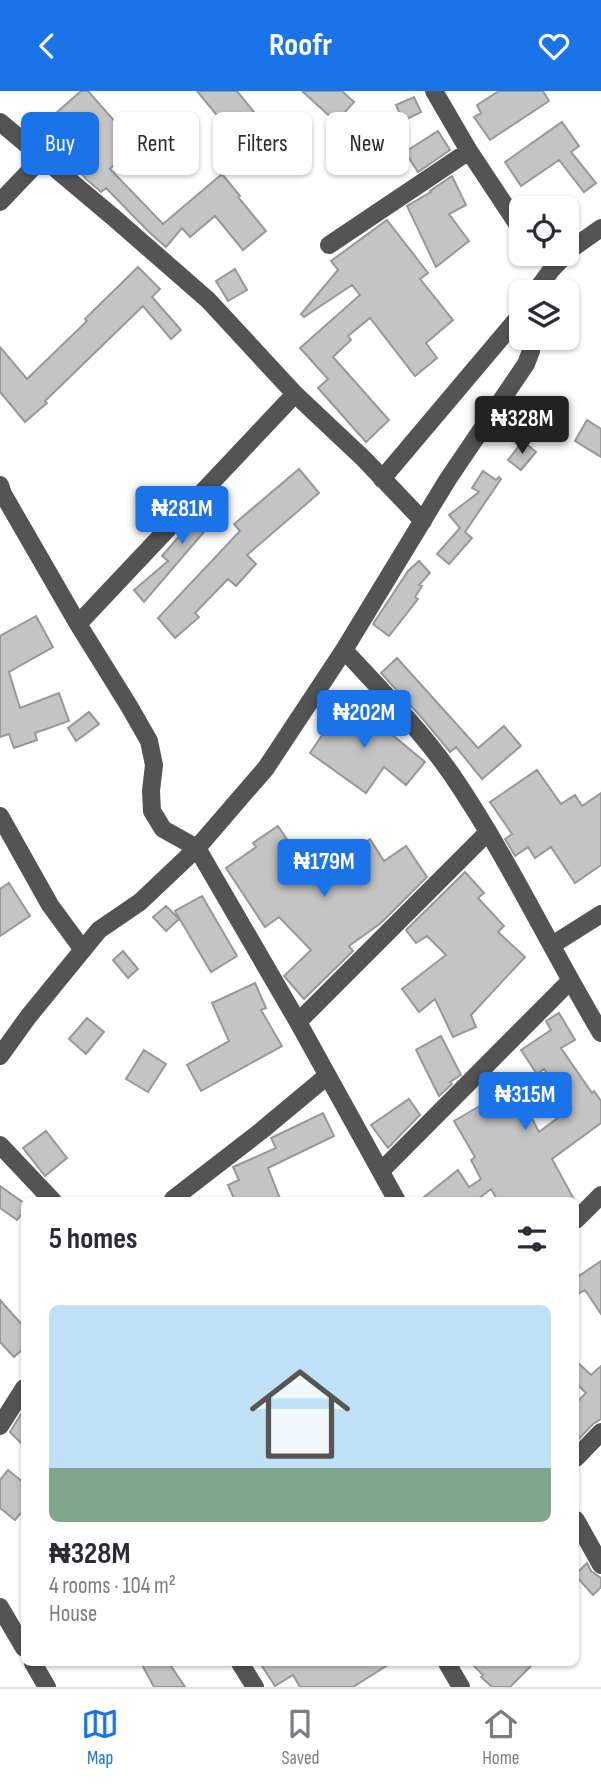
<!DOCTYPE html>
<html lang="en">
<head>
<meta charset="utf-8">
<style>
	body { margin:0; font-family:"Sofia Sans Condensed",sans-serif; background:#f7f7f7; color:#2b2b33; height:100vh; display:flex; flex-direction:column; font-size:26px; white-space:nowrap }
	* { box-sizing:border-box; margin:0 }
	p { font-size:23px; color:#7c7c81 }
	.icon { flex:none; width:38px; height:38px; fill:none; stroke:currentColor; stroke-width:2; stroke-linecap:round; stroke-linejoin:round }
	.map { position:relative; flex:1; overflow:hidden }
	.drawer { position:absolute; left:21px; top:1106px; width:558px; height:469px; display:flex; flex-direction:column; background:#fff; border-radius:10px; box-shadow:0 2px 5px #0004 }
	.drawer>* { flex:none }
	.hud { position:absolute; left:21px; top:21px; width:560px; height:63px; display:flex; gap:14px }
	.buttons { position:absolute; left:509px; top:105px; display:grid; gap:14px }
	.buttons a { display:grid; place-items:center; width:70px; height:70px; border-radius:10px; background:#fff; box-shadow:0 2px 5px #0004; font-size:35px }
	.price { position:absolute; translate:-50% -60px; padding:0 16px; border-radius:7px; background:#1a73e8; color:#fff; font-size:23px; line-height:46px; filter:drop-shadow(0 2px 4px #0008) }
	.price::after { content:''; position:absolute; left:50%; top:42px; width:21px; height:16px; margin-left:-10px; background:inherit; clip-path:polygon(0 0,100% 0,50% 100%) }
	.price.on { background:#222; color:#fff }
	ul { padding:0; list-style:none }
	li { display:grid; align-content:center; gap:14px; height:371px; padding:0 28px }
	li span { display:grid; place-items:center; height:217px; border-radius:10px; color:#555 }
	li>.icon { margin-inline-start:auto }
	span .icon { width:126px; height:126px; fill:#fffc; stroke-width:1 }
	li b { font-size:30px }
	h2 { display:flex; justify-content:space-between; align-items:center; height:84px; padding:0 28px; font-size:30px }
	.chip { padding:0 24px; border-radius:10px; background:#fff; box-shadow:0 2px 5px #0004; font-size:24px; line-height:63px }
	.chip.on { background:#1a73e8; color:#fff }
	header { display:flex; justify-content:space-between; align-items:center; height:91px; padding:0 28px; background:#1a73e8; color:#fff; font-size:32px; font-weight:700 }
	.tab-bar { display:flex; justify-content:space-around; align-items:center; height:98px; border-top:2px solid #e1e1e2; background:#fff; font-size:19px; color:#7c7c81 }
	.tab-bar a { display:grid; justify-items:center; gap:4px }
	.tab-bar .on { color:#1a73e8 }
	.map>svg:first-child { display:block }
</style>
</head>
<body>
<header><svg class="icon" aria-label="back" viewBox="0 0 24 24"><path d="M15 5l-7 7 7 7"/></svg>Roofr<svg class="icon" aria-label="heart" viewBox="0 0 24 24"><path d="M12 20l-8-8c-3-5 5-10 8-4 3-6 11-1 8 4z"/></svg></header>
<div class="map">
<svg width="601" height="1596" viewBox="0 0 601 1596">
	<rect width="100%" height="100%" fill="#fff"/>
	<path fill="#c4c4c4" stroke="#989898" stroke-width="2" d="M 81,0 L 88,0 L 117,33 L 122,28 L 140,45 L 110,78 L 163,133 L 222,83 L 240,105 L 238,106 L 266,140 L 243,159 L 215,125 L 190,146 L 182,137 L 166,156 L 149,141 L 106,97 L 101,101 L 86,88 L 40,36 Z
		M 197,0 L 237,0 L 262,31 L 238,50 Z
		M 302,0 L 342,0 L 354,11 L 336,31 Z
		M 499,0 L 543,0 L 549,10 L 490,49 L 474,26 L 481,22 L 477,14 Z
		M 414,6 L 421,21 L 403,30 L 396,14 Z
		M 562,31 L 579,55 L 571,61 L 596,92 L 584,101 L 559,69 L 521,95 L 505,71 Z
		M 438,40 L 450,59 L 418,81 L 405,61 Z
		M 452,85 L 466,114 L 449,123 L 469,150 L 436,176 L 407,115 L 431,101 L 430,100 Z
		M 387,129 L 428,182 L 420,188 L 453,229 L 426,252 L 437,267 L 415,285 L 370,227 L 348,245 L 351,249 L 333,266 L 389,329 L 366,351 L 318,297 L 328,288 L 300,257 L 360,204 L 352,194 L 304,226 L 301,223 L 338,179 L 331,170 Z
		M 138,176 L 160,198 L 152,206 L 181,239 L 171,248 L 143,215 L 45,310 L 47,312 L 25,331 L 0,301 L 0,256 L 27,288 L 87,230 L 85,228 Z
		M 235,178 L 247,199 L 228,210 L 216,190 Z
		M 587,329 L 601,338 L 601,366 L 575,350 Z
		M 523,350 L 536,361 L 521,379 L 508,369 Z
		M 299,378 L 319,402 L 247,464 L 256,473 L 236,495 L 228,488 L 195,522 L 199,526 L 175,547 L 158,527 L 240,440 L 234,433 Z
		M 483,380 L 496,389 L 499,386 L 501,388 L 465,441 L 472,447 L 449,473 L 437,463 L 460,437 L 449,424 L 479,401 L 472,397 Z
		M 215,404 L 227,414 L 144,511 L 134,499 L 168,470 L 162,465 Z
		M 419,470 L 430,482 L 419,494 L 422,495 L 415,506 L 418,508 L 389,545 L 373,533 L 408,480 Z
		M 36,525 L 53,556 L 9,581 L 20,617 L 59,602 L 69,630 L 35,642 L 37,649 L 14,657 L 9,643 L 0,646 L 0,545 Z
		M 397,567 L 478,657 L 504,635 L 521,655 L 482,688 L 456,656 L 450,661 L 422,627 L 381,582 Z
		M 351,610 L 425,671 L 406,694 L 384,676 L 366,702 L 310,662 L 327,637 L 328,638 Z
		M 89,621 L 99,633 L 76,650 L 68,637 Z
		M 537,679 L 561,713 L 575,704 L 582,715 L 601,702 L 601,774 L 575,792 L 551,756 L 535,767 L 528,756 L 515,765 L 505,748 L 512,743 L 490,711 Z
		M 278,735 L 319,795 L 351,772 L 346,763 L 370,748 L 384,770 L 406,755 L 427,786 L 381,832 L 349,855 L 353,860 L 304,908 L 284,885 L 311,859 L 279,826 L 265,836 L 226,777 L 256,756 L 253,752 Z
		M 465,781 L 484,802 L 478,807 L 504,835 L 498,841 L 525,866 L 471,924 L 476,936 L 453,946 L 435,908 L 419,921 L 402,898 L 446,864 L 427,845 L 416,852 L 406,839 Z
		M 9,792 L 30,825 L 0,845 L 0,798 Z
		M 202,805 L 237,865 L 211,881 L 175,820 Z
		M 166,815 L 179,828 L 166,840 L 153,826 Z
		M 123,860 L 138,878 L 128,887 L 113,869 Z
		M 255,892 L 266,917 L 261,919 L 282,955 L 201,1000 L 187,974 L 229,950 L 212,912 Z
		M 559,922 L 575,949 L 561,957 L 592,1002 L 594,1000 L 601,1010 L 601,1032 L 552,1068 L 575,1110 L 498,1110 L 491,1098 L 478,1108 L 479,1110 L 419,1110 L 458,1079 L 469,1096 L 481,1088 L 471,1069 L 475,1066 L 454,1030 L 490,1009 L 485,1000 L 511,987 L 539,1041 L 571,1017 L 544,978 L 537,983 L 521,959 L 551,939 L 546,930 Z
		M 87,927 L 104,941 L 86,963 L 69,948 Z
		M 441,945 L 461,984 L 450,991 L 452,993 L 439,1005 L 416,959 Z
		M 144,959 L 166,973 L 148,1001 L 126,988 Z
		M 409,1008 L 420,1024 L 388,1057 L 371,1034 Z
		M 323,1022 L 334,1045 L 268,1077 L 281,1110 L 235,1110 L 228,1094 L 239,1089 L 233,1076 L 276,1057 L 271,1047 Z
		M 46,1040 L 67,1067 L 45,1085 L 23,1057 Z
		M 0,1095 L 24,1112 L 24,1120 L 17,1129 L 0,1117 Z
		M 601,1170 L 601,1223 L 585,1199 L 576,1204 L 576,1187 Z
		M 0,1209 L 24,1236 L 24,1257 L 14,1266 L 0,1251 Z
		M 576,1270 L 591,1284 L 601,1275 L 601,1328 L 593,1333 L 576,1351 L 576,1312 L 586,1302 L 576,1292 Z
		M 24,1318 L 24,1355 L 10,1341 Z
		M 8,1379 L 24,1392 L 24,1418 L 15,1429 L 0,1417 L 0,1389 Z
		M 587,1472 L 591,1480 L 601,1487 L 601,1496 L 593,1504 L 576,1485 L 576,1483 Z
		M 141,1572 L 169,1572 L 185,1596 L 154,1596 Z
		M 260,1572 L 391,1572 L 353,1596 L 300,1596 L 293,1584 L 275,1595 Z
		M 471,1572 L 534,1572 L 510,1596 L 492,1596 L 481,1586 L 483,1584 Z"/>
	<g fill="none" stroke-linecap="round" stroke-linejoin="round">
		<path stroke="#545454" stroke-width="18" d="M 434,0 L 469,60 L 522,140
			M 0,31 L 113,126 L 208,209 L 295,303 L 364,368 L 423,430
			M 0,111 L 42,67
			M 329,154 L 469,60
			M 567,161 L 601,137
			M 535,201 L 552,178 L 566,163
			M 382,388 L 522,222
			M 0,394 L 3,403 L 78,533 L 129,615 L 149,650 L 154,674 L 151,700 L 152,720 L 163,738 L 197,757 L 298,931 L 397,1110
			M 78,533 L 295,303
			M 344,559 C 381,599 420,638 452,684 C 508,766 550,857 601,942
			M 0,725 L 50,814 L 83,859
			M 552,854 L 601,823
			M 298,931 L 488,741
			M 0,965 L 28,926 L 99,839 L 140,811 L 197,757 L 266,677 L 344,559 L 448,388 L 526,273 L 531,260 L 529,247
			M 0,1054 L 53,1110
			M 381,1080 L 570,890
			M 175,1110 L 173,1108 L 261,1040 L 327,985
			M 576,1129 L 601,1104
			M 0,1335 L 24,1297
			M 576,1367 L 601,1341
			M 576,1429 L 601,1474
			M 0,1516 L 24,1557
			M 33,1572 L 47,1596
			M 240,1572 L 255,1596
			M 447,1572 L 461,1596"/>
	</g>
</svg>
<div class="buttons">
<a><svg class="icon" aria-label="locate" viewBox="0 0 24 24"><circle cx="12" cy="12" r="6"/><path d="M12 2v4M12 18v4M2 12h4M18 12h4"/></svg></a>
<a><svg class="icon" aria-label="layers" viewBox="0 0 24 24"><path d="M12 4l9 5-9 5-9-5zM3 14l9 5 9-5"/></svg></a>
</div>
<b class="price on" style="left:522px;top:365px">₦328M</b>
<b class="price" style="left:182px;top:455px">₦281M</b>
<b class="price" style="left:364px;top:659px">₦202M</b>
<b class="price" style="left:324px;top:808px">₦179M</b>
<b class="price" style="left:525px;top:1041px">₦315M</b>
<div class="hud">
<a class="chip on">Buy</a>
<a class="chip">Rent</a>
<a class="chip">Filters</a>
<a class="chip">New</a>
</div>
<section class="drawer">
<h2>5 homes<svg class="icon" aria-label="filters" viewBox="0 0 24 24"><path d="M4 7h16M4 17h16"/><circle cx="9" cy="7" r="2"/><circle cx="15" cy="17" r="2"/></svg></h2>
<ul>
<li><span style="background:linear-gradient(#bfe0f5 75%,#7fa58c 0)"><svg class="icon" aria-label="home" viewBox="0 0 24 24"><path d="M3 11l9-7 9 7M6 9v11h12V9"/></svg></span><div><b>₦328M</b><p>4 rooms · 104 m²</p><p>House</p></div></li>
</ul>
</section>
</div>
<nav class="tab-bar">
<a class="on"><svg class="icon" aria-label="map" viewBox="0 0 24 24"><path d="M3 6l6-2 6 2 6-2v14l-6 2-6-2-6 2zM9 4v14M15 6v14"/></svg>Map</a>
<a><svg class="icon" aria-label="saved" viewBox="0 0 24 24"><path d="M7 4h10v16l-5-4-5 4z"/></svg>Saved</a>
<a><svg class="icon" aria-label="home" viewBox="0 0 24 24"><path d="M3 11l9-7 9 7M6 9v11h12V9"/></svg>Home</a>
</nav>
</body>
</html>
